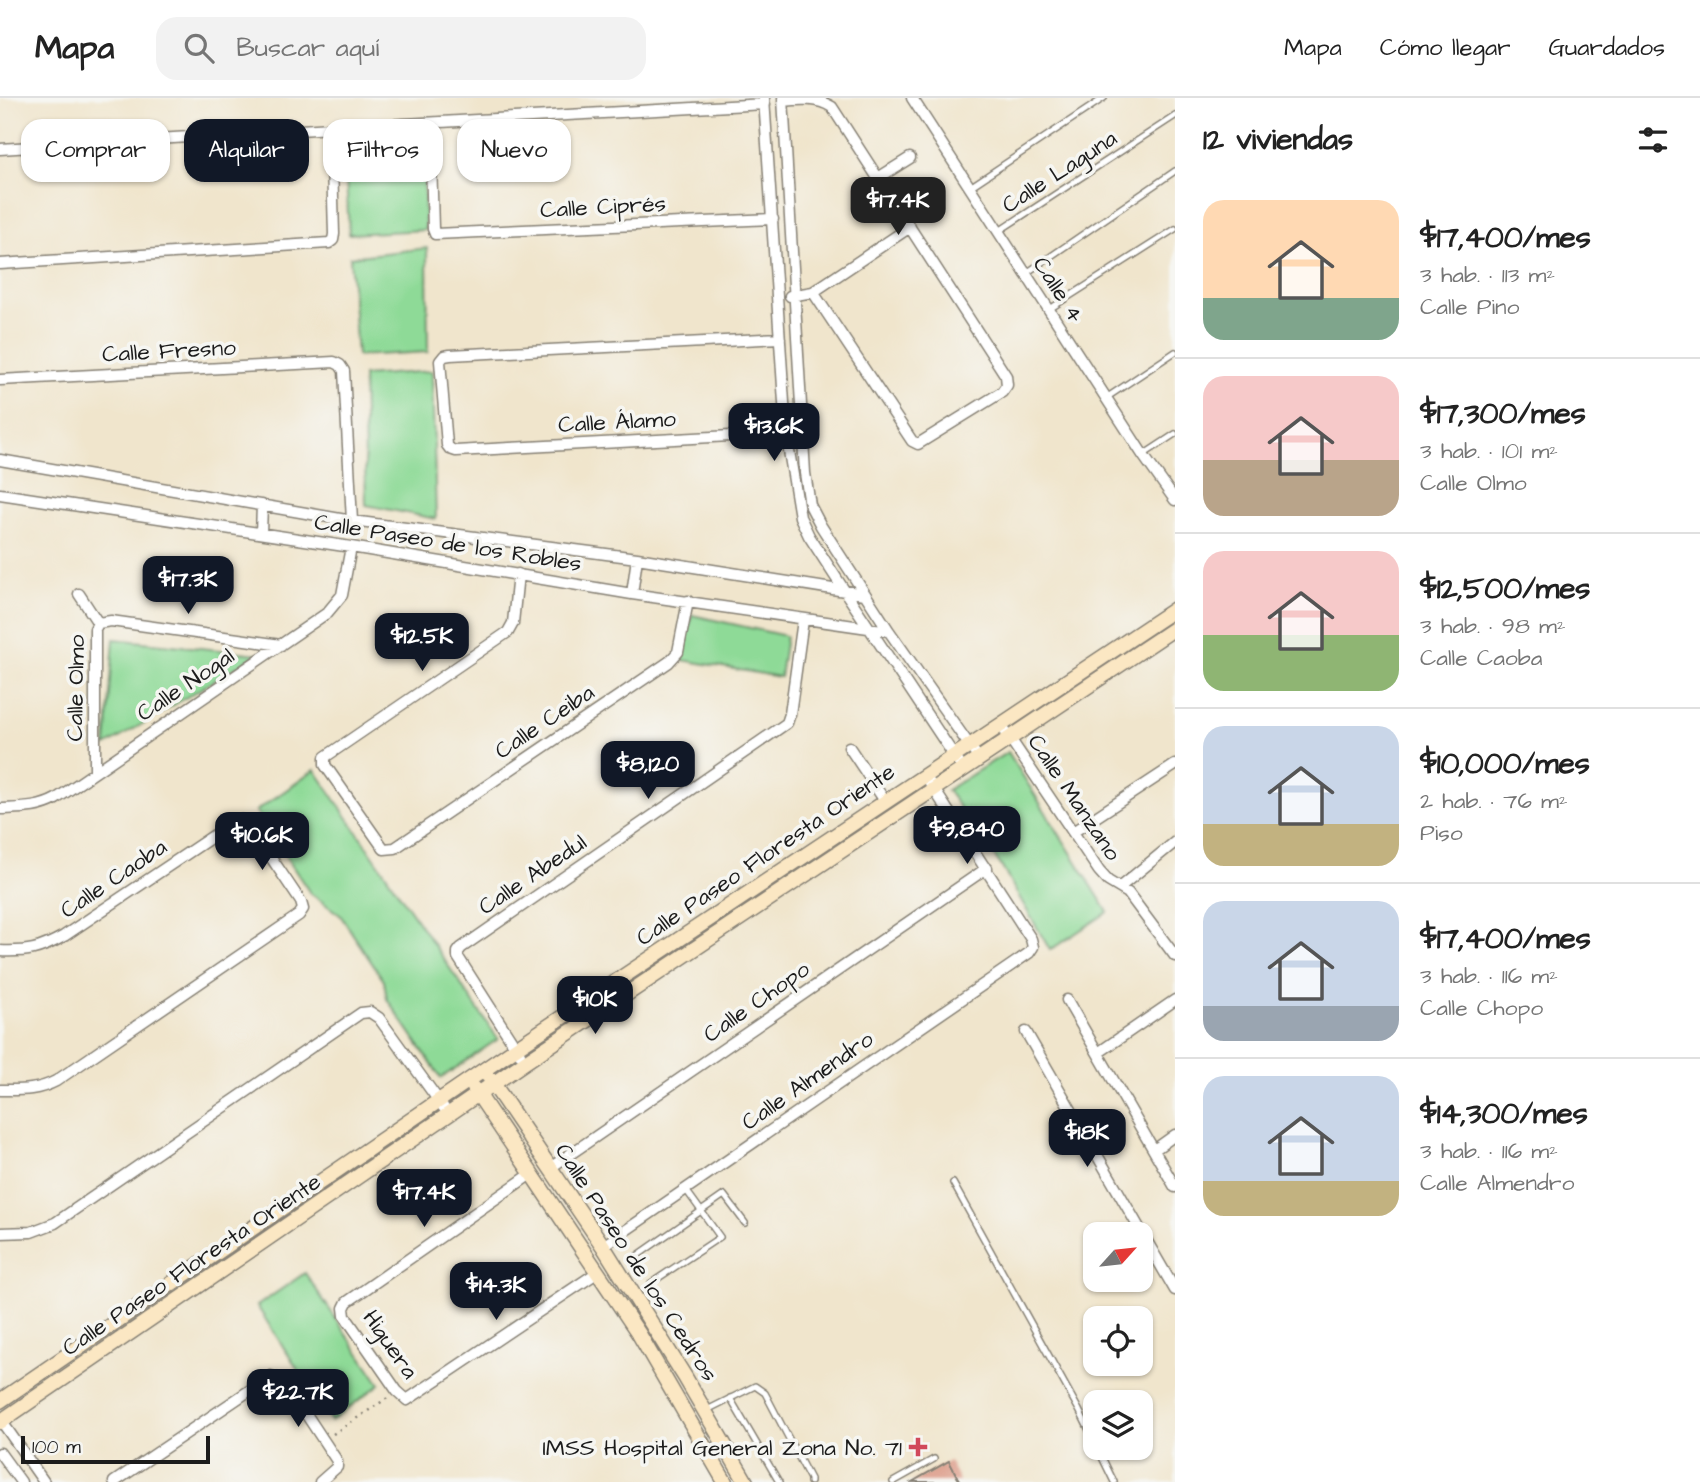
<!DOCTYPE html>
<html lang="es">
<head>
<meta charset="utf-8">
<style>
	body { margin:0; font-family:"Architects Daughter",sans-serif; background:#f2f2f2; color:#222; height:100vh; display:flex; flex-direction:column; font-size:26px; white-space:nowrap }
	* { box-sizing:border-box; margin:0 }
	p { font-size:23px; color:#767676 }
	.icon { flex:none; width:38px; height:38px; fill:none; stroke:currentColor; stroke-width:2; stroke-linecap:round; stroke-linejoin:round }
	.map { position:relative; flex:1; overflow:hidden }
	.panel { display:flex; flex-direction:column; background:#fff; width:525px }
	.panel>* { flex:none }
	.top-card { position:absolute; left:21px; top:21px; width:665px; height:63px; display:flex; gap:14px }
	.needle { width:46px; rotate:63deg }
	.tools { position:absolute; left:1083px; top:1124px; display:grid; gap:14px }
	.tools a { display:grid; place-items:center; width:70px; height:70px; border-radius:14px; background:#fff; box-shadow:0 2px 5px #0004; font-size:35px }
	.scale { position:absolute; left:21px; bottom:18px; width:189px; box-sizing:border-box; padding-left:7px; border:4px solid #1c1c1c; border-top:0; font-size:19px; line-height:24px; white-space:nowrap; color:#1c1c1c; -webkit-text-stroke:5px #f6f6f2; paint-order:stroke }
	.price { position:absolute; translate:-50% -60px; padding:0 16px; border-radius:14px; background:#111827; color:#fff; font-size:23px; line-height:46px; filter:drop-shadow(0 2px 4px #0008) }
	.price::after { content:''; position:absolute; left:50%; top:42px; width:21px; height:16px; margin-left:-10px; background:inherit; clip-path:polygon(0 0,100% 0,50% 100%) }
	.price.on { background:#222; color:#fff }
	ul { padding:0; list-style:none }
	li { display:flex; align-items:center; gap:21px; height:175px; padding:0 28px }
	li+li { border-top:2px solid #e0e0e0 }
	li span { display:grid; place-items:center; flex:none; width:196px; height:140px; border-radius:21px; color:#555 }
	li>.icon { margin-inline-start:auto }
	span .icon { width:84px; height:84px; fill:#fffc; stroke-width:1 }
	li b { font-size:30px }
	h2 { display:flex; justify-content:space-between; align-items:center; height:84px; padding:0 28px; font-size:30px }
	.chip { padding:0 24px; border-radius:21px; background:#fff; box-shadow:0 2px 5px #0004; font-size:24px; line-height:63px }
	.chip.on { background:#111827; color:#fff }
	header { display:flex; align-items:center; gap:42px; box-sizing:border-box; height:98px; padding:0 35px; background:#fff; border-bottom:2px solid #e0e0e0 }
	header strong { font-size:33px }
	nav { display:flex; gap:38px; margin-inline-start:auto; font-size:24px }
	.search { width:490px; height:63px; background:#f2f2f2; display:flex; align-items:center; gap:18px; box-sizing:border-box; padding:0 24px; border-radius:21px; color:#767676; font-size:26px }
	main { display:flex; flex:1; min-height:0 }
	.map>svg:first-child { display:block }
</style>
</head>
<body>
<header>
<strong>Mapa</strong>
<div class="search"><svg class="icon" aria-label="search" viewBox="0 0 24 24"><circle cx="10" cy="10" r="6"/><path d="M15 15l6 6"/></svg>Buscar aquí</div>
<nav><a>Mapa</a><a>Cómo llegar</a><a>Guardados</a></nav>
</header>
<main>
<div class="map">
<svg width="1175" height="1384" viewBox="0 0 1175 1384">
	<rect width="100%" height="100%" fill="#f6f6f2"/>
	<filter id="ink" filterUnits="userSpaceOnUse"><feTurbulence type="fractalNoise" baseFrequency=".0143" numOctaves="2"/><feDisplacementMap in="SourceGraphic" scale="14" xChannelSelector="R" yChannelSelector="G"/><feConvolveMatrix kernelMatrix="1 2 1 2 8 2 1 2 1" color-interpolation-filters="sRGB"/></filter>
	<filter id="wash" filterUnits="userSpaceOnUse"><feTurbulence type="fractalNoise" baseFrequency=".00686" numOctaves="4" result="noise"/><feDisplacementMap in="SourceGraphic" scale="28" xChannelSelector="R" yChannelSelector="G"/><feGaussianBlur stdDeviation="1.57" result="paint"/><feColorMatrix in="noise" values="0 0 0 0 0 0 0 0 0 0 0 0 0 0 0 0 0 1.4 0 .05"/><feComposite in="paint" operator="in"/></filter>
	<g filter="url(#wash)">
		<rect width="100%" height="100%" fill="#f0e5cc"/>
		<path fill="#8eda97" stroke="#557b5a" stroke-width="2" d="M 423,35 L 425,132 L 349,136 L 344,40 Z
			M 427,150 L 428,254 L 357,258 L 350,159 Z
			M 432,273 L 436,421 L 366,407 L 363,278 Z
			M 692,517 L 786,538 L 780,579 L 682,562 Z
			M 114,541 L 258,556 L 106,648 Z
			M 1008,654 L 1108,814 L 1050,852 L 1000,766 L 947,692 Z
			M 315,672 L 498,941 L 441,980 L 387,901 L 384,883 L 340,817 L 310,795 L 256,713 Z
			M 305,1175 L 380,1286 L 331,1323 L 257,1208 Z"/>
		<g id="blocks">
			<path fill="#dd9e8b" d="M 949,1363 L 960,1384 L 912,1384 Z"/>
		</g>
	</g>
	<g filter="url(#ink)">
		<use href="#blocks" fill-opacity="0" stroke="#868074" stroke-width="2"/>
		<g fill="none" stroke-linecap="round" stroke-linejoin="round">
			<defs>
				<path id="service" d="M 970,89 L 1104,0
					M 999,133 L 1175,18
					M 1025,176 L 1175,73
					M 1048,212 L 1175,131
					M 1106,300 L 1175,254
					M 1143,357 L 1175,336
					M 953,1085 L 1079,1312 L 1096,1346
					M 634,1160 L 724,1097 L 745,1125
					M 651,1185 L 720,1139 L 686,1092
					M 730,1300 L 779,1384
					M 705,1313 L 755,1288 L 765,1295 L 810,1381 L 810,1384
					M 1097,1349 L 1114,1384
					M 893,1384 L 934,1361"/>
				<path id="minor" d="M 764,0 L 786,335 L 800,419 L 809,438 L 844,492 L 963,671
					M 783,0 L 805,375 L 810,407 L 821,428 L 889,533 L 979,661
					M 912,0 L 1143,357 L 1175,402
					M 783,3 C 801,1 818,0 832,9 L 1006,278 L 1007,287 L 1002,294 L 918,346 L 912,343 L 813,194
					M 430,26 L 433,131 L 435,136 L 773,121
					M 0,51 L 331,30 L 765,6
					M 878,80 L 910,60
					M 0,166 L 329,145 L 333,142 L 334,136 L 331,30
					M 790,198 L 813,194 L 910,129
					M 780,240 L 450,257 L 444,258 L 440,263 L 447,347 L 450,351 L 456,353 L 786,335
					M 0,282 L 334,264 L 340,267 L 344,273 L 352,423
					M 0,362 L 352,423 L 637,460 L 864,496
					M 0,396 L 351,449 L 632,496 L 889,533
					M 261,435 L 262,407
					M 518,476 L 513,525 L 508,534 L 325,659 L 325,667 L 384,751 L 395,750 L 669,564 L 678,554 L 688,503
					M 79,496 L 98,525
					M 632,496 L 637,460
					M 98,525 L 111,523 L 281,547
					M 1001,627 L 1099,773 L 1108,783 L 1128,795 L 1175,858
					M 849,649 L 885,703
					M 95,672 L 95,531 L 98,525
					M 0,711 C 20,710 38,711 56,701 L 327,515 L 342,497 L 351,449
					M 1073,734 L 1175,667
					M 1120,789 L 1175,744
					M 0,853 C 28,854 39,852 64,838 L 234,724 L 242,722 L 248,725 L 301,804 L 303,811 L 299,817 L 56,983 C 37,993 21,992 0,992
					M 1067,902 L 1175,1089
					M 1026,934 L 1175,1192
					M 1098,955 L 1175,902
					M 520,956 L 458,859 L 458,854 L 461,850 L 787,625 L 790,616 L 803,522
					M 1154,1052 L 1175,1037
					M 550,1070 L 987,770
					M 531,1076 L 347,1204 L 344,1210 L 345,1218 L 397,1293 L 407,1302 L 598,1174
					M 0,1135 L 31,1134 L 55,1125 L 361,915 L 370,914 L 379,920 L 449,1017
					M 603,1148 L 1029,855 L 1033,849 L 1031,841 L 930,685
					M 0,1321 L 44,1384
					M 0,1355 L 21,1384
					M 114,1384 L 271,1278 L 285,1284 L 337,1363 L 337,1369 L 320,1384"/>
				<path id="secondary" d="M 490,981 L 603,1148 L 685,1279 L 746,1384
					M 474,990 L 639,1236 L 725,1384
					M 0,1303 L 516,950 L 1175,511
					M 0,1324 L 525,964 L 1175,530"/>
			</defs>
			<use href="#service" stroke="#868074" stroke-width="8"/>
			<use href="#minor" stroke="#868074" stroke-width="13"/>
			<use href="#secondary" stroke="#868074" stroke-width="17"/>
			<path stroke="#868074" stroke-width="2.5" stroke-dasharray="2 5" stroke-linecap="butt" d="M 333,1336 L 389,1299"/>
			<use href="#service" stroke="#fff" stroke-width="5"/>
			<use href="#minor" stroke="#fff" stroke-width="10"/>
			<use href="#secondary" stroke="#fbe7c3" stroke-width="14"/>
		</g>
	</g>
	<path fill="#d1495b" stroke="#f6f6f2" stroke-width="2.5" d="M914.5 1338.5h7v7h7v7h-7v7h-7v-7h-7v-7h7z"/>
	<g text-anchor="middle" stroke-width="7" stroke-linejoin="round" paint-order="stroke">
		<g font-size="23" fill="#1c1c1c" stroke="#f6f6f2">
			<text transform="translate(1059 73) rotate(-33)" y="8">Calle Laguna</text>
			<text transform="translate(603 108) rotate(-3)" y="8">Calle Ciprés</text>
			<text transform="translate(1059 191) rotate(57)" y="8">Calle 4</text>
			<text transform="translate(169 252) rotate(-3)" y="8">Calle Fresno</text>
			<text transform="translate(617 323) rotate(-3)" y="8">Calle Álamo</text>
			<text transform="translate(448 444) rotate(9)" y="8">Calle Paseo de los Robles</text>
			<text transform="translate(185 586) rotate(-34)" y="8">Calle Nogal</text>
			<text transform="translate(75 590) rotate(-89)" y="8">Calle Olmo</text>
			<text transform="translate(544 623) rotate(-34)" y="8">Calle Ceiba</text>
			<text transform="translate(1075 699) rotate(56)" y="8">Calle Manzano</text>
			<text transform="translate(765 756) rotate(-34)" y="8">Calle Paseo Floresta Oriente</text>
			<text transform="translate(532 776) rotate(-34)" y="8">Calle Abedul</text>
			<text transform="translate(113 780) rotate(-34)" y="8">Calle Caoba</text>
			<text transform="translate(756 903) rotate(-35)" y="8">Calle Chopo</text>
			<text transform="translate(807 982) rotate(-35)" y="8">Calle Almendro</text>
			<text transform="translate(637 1164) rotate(57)" y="8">Calle Paseo de los Cedros</text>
			<text transform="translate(191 1166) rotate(-34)" y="8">Calle Paseo Floresta Oriente</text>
			<text transform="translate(391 1246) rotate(55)" y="8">Higuera</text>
		</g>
		<g font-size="23" fill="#1c1c1c" stroke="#f6f6f2" text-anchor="end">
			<text x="902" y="1357">IMSS Hospital General Zona No. 71</text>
		</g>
	</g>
</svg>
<div class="tools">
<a><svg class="needle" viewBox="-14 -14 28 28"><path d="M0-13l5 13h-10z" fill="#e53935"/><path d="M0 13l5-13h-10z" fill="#767676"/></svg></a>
<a><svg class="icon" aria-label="locate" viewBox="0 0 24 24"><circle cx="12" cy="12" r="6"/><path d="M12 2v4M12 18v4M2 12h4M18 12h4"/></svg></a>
<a><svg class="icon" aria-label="layers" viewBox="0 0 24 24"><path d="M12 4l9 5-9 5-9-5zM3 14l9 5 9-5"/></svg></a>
</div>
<div class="scale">100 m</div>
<b class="price on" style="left:898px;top:139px">$17.4K</b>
<b class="price" style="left:774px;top:365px">$13.6K</b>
<b class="price" style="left:188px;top:518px">$17.3K</b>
<b class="price" style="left:422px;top:575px">$12.5K</b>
<b class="price" style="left:648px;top:703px">$8,120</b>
<b class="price" style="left:967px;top:768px">$9,840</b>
<b class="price" style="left:262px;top:774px">$10.6K</b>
<b class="price" style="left:595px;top:938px">$10K</b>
<b class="price" style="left:1087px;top:1071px">$18K</b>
<b class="price" style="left:424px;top:1131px">$17.4K</b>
<b class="price" style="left:496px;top:1224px">$14.3K</b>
<b class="price" style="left:298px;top:1331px">$22.7K</b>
<div class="top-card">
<a class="chip">Comprar</a>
<a class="chip on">Alquilar</a>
<a class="chip">Filtros</a>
<a class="chip">Nuevo</a>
</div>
</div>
<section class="panel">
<h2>12 viviendas<svg class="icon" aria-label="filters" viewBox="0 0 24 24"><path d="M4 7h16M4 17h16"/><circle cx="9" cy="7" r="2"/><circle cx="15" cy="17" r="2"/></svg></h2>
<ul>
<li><span style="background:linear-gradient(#ffd9b3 70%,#7fa58c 0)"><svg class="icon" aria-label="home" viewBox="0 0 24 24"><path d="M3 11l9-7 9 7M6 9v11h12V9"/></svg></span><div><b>$17,400/mes</b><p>3 hab. · 113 m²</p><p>Calle Pino</p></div></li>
<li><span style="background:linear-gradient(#f6c9c9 60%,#b9a48a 0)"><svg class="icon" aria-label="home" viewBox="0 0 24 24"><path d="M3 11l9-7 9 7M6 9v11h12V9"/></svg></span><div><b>$17,300/mes</b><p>3 hab. · 101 m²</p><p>Calle Olmo</p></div></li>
<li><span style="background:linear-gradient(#f6c9c9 60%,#8fb573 0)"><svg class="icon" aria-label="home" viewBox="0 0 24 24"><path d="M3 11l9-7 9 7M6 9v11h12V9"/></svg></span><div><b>$12,500/mes</b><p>3 hab. · 98 m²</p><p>Calle Caoba</p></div></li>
<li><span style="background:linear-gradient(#c9d6e8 70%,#c2b280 0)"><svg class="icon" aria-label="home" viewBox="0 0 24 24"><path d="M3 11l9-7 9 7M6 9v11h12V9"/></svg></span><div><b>$10,000/mes</b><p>2 hab. · 76 m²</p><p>Piso</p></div></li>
<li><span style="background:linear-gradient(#c9d6e8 75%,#9aa5b1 0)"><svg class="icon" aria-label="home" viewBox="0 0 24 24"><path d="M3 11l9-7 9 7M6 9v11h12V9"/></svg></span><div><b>$17,400/mes</b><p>3 hab. · 116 m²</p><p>Calle Chopo</p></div></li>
<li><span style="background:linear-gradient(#c9d6e8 75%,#c2b280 0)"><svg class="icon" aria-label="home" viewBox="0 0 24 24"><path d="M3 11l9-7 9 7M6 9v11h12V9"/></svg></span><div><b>$14,300/mes</b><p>3 hab. · 116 m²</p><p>Calle Almendro</p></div></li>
</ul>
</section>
</main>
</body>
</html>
